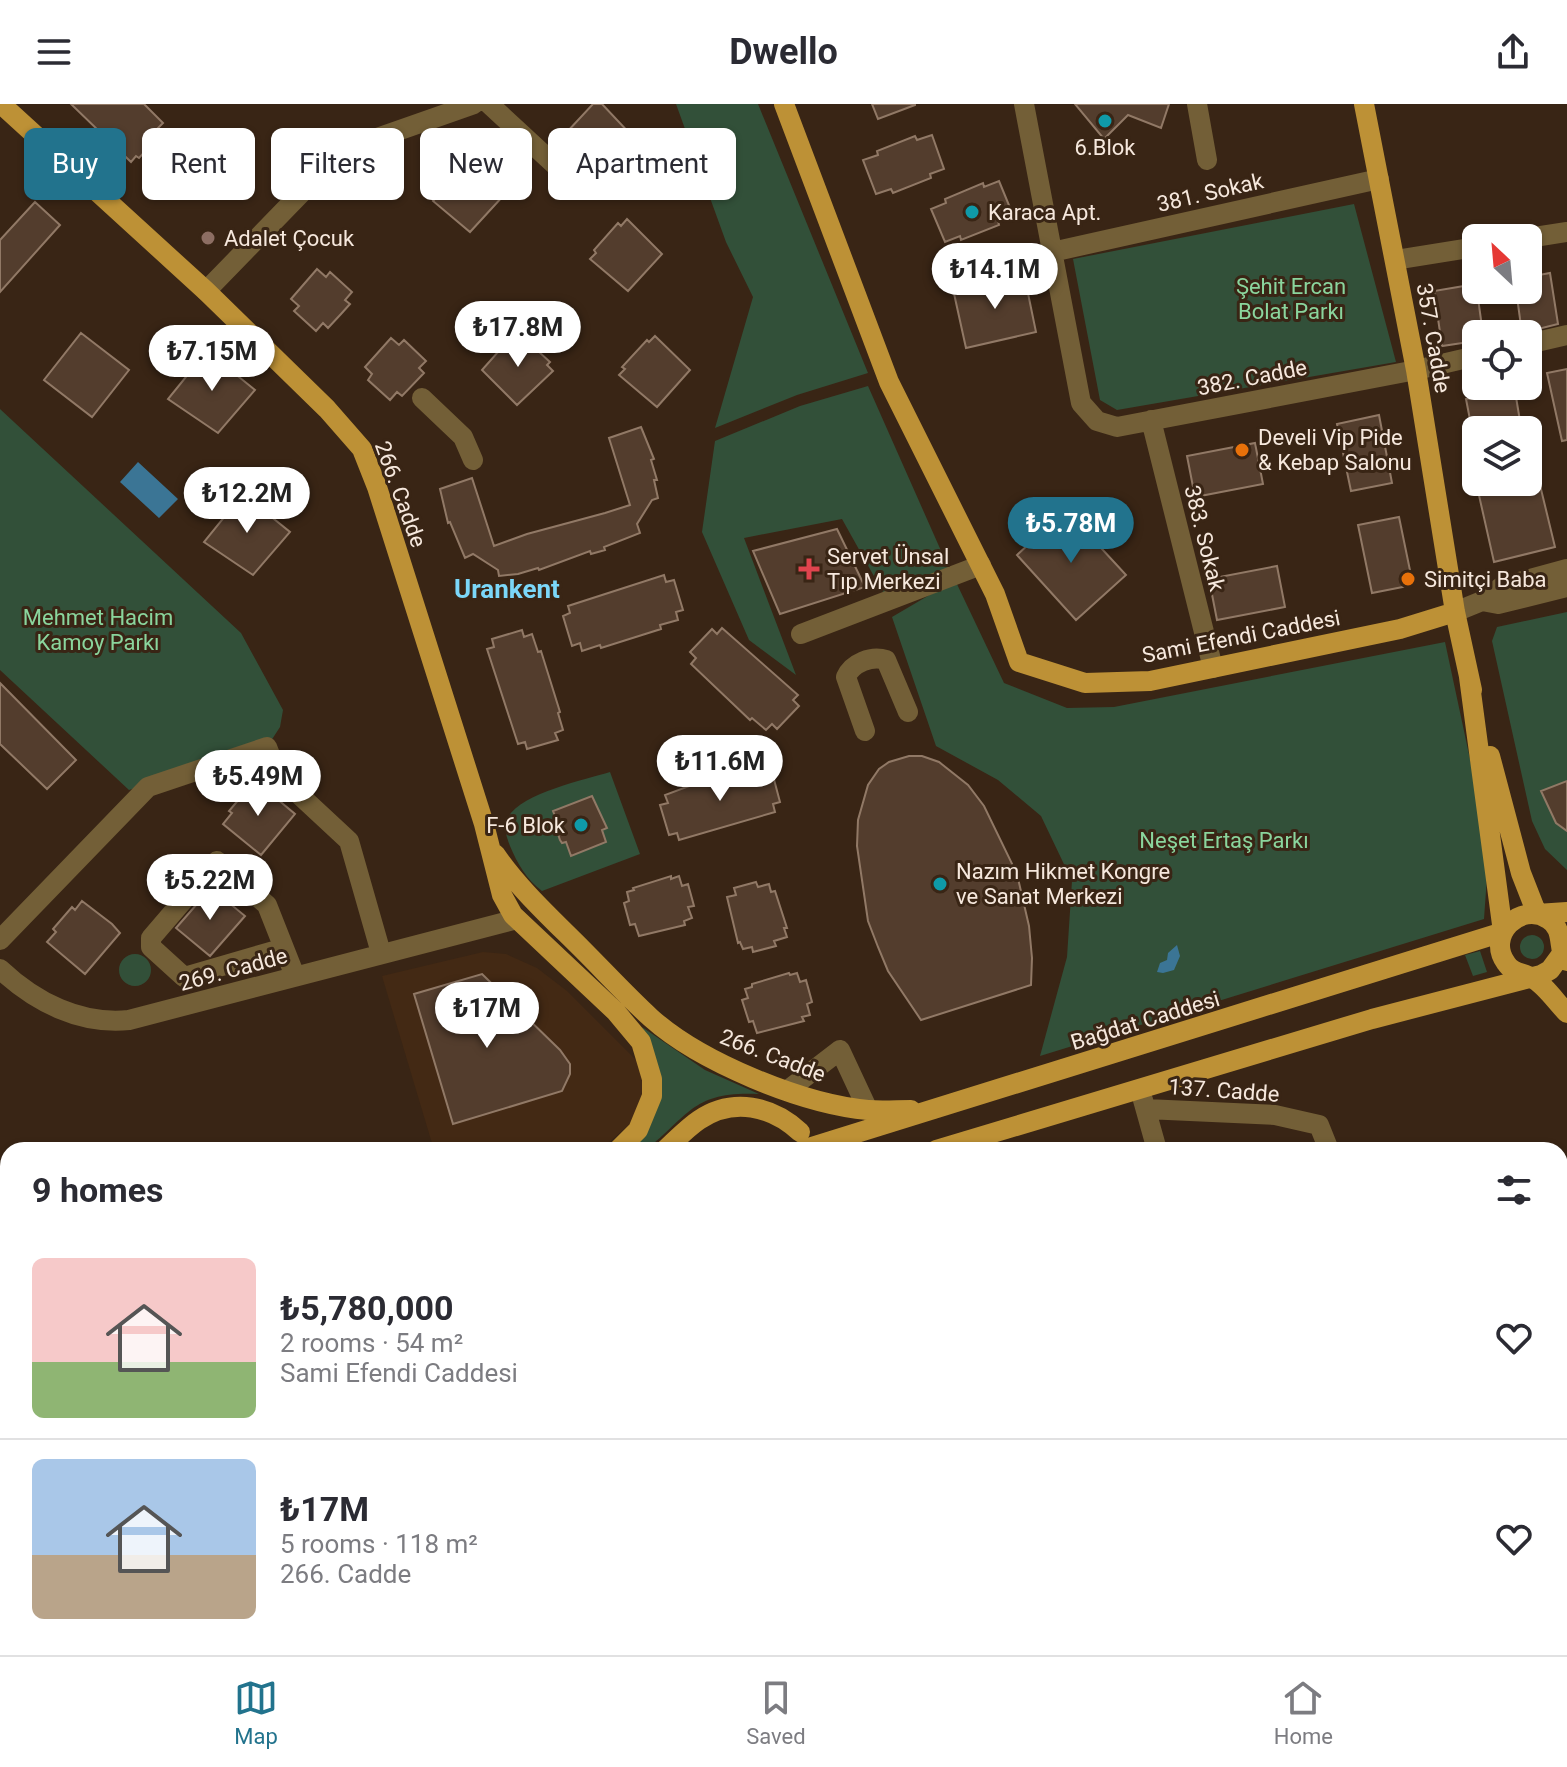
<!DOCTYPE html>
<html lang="en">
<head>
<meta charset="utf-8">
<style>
	body { margin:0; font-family:Roboto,sans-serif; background:#f2f2f3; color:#2b2b33; height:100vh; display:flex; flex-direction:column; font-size:30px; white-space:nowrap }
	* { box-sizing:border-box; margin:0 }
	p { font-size:26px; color:#7c7c81 }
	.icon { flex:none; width:44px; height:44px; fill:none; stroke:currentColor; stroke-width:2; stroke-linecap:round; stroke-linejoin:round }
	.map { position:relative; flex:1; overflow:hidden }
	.side { position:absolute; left:0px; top:1038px; width:1568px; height:514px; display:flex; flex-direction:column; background:#fff; border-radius:24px 24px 0 0; box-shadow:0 2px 6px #0004 }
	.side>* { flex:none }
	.banner { position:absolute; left:24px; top:24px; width:800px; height:72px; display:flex; gap:16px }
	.needle { width:52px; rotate:334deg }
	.fabs { position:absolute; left:1462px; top:120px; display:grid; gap:16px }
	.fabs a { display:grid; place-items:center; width:80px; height:80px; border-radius:12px; background:#fff; box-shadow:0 2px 6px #0004; font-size:40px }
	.price { position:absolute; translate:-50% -68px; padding:0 18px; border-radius:28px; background:#fff; color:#222; font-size:26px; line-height:52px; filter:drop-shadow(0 2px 4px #0008) }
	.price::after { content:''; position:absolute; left:50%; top:48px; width:24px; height:18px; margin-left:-12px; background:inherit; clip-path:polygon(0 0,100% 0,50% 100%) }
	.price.on { background:#22738d; color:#fff }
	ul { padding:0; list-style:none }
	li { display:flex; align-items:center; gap:24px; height:200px; padding:0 32px }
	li+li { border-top:2px solid #e1e1e2 }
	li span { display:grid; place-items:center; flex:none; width:224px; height:160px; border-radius:12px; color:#555 }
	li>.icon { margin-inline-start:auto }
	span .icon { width:96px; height:96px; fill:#fffc; stroke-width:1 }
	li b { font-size:34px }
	h2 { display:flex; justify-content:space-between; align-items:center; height:96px; padding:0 32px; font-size:34px }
	.pill { padding:0 28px; border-radius:12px; background:#fff; box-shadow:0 2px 6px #0004; font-size:28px; line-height:72px }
	.pill.on { background:#22738d; color:#fff }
	header { display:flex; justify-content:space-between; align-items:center; height:104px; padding:0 32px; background:#fff; font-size:36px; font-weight:700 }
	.dock { display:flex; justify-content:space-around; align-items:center; height:112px; border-top:2px solid #e1e1e2; background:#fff; font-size:22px; color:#7c7c81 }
	.dock a { display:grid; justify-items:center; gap:4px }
	.dock .on { color:#22738d }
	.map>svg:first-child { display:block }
</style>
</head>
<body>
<header><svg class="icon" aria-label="menu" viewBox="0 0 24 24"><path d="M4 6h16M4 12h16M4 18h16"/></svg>Dwello<svg class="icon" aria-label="share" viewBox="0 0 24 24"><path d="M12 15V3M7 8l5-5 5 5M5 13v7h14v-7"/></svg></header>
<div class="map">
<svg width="1567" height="1551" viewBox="0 0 1567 1551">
	<rect width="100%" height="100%" fill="#392515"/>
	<path fill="#432914" d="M 483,848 L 506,850 L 537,864 L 567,887 L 637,957 L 644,981 L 641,1001 L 633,1017 L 605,1042 L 591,1046 L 434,1046 L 382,872 Z"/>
	<path fill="#325039" d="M 676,0 L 758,0 L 868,269 L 797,291 L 715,324 L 753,193 L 726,138 Z
		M 1354,100 L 1396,258 L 1117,306 L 1100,296 L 1073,155 Z
		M 868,282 L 950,467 L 885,492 L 842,415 L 744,434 L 796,571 L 749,536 L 702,428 L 715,337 L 800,302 Z
		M 0,305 L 241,529 L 283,606 L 280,623 L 267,643 L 129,686 L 0,566 Z
		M 955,476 L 1004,579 L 1067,604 L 1114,603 L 1445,538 L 1489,744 L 1484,815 L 1040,952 L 1067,853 L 1072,777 L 1041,712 L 998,676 L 936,642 L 892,513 Z
		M 1567,508 L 1567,766 L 1545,745 L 1532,717 L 1492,537 L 1497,523 Z
		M 610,668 L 640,750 L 542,787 C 527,776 517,759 510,742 C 507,734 504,726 506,718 C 514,690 585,676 610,668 Z
		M1520 843a12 12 0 1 1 24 0a12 12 0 1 1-24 0Z
		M 1480,847 L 1487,868 L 1473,872 L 1465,851 Z
		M119 866a16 16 0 1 1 32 0a16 16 0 1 1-32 0Z
		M 642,923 L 705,966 L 759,990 C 694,987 691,1009 646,1046 L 630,1046 L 638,1039 L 652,942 Z"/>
	<path fill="#3b7595" d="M 138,358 L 178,395 L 159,414 L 120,378 Z
		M 1177,841 L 1180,852 L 1174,866 L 1163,869 L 1157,868 L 1160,859 L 1167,856 L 1168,849 Z"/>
	<path fill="#533d2d" stroke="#917966" stroke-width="2" d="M 71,0 L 144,0 L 163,19 L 158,24 L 161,27 L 149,39 L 151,41 L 139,54 L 136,52 L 131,58 Z
		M 593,0 L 602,0 L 634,34 L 599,70 L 562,37 L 568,31 L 566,29 Z
		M 872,0 L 915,0 L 915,1 L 878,15 Z
		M 1075,0 L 1169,0 L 1161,24 L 1128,11 L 1104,35 Z
		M 932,31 L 944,65 L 930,70 L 931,74 L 893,89 L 891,85 L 876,90 L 863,56 L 878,51 L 877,47 L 915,32 L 917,36 Z
		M 469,57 L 504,91 L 470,128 L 433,97 L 439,90 L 436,88 L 450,72 L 460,61 L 463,63 Z
		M 999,77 L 1013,111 L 998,117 L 999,121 L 961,136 L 960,132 L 945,138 L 931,105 L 946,99 L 945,95 L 983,79 L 984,83 Z
		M 35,98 L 60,121 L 0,188 L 0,136 Z
		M 627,115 L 662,150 L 628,187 L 590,155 L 596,149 L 594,146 L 618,119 L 621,122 Z
		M 317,165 L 326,173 L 330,168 L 352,188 L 345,196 L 350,200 L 341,210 L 328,224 L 323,219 L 316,227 L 294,207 L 299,202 L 291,195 Z
		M 1550,169 L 1558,220 L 1522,229 L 1516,186 L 1528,186 L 1528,173 Z
		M 1024,170 L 1036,228 L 966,244 L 953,185 Z
		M 1476,180 L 1483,230 L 1476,230 L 1476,237 L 1442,242 L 1434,187 Z
		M 81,229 L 129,266 L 92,313 L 44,276 Z
		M 515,229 L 521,235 L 523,233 L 538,247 L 550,258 L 547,261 L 553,267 L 517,301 L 482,266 Z
		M 655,232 L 690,266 L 657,303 L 619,271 L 625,265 L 622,263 L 647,236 L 649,238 Z
		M 391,234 L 399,241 L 404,236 L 426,257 L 419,264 L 424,269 L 402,292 L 397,288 L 390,296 L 368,276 L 372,270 L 365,263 Z
		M 207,247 L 255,286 L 218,329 L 168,295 Z
		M 1567,265 L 1567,336 L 1562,337 L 1547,269 Z
		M 1515,287 L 1521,323 L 1503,326 L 1472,326 L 1466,295 Z
		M 1379,311 L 1392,379 L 1351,387 L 1337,320 Z
		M 641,323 L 654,355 L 651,356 L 657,376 L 654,376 L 658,394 L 652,396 L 637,420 L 640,429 L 604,443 L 605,446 L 591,450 L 590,447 L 539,466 L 538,464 L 518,470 L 499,472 L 498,466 L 473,450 L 465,454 L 450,418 L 448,419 L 440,385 L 472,374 L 494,442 L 527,430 L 605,409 L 630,401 L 609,334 Z
		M 1255,339 L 1263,380 L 1195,393 L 1187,352 Z
		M 1528,348 L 1532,348 L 1555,443 L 1494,458 L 1476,378 L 1528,378 Z
		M 243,390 L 290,428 L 253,471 L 204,438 Z
		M 1066,406 L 1126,471 L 1076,516 L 1017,451 Z
		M 1399,413 L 1413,481 L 1372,489 L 1358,421 Z
		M 837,425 L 865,483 L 780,510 L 753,447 Z
		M 1277,462 L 1285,503 L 1217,516 L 1209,475 Z
		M 664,471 L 666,478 L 674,476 L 683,506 L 676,508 L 678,516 L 660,521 L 661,525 L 601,544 L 600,541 L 582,547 L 580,539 L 572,542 L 563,512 L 570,509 L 568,502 Z
		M 722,524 L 798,591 L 793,596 L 799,602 L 777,625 L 772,620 L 766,626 L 752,614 L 750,616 L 691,560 L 696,554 L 690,548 L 712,525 L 717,530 Z
		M 522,526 L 524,533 L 532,530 L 538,548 L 541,547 L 560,608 L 558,609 L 563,626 L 555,629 L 558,636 L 527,645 L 525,638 L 518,640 L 487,545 L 494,543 L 492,535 Z
		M 0,579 L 76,656 L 47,685 L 0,640 Z
		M 909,652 L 922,652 L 939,658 L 968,681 L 984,702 L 1017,770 L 1029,822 L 1032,854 L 1031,881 L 921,916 L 888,867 L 878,843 L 868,817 L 857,742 L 858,716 L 868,681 L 879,665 L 889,658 Z
		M 762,662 L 764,670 L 772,668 L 780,698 L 773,700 L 775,708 L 679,736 L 677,729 L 669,731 L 660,701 L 668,699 L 665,691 L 708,675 Z
		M 1567,677 L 1567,727 L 1556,719 L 1541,687 Z
		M 258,679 L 295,710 L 261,751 L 223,720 L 232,709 L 229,707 L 240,694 L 248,684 L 251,687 Z
		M 592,692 L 607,724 L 602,726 L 606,738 L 571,752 L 566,738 L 562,739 L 560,736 L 554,718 L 557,717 L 553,707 Z
		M 671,772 L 671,775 L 679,772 L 682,782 L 688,780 L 694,802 L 688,803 L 692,814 L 684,817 L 685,821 L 639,832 L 635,820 L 630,821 L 624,799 L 629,797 L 627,788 L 634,786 L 633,784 Z
		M 756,778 L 758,783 L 769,780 L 771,788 L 775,787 L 787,824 L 784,824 L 787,833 L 774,837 L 776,842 L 753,848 L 752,843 L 743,845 L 740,838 L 738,839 L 727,793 L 736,791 L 734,784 Z
		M 211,784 L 245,812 L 210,852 L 176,824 Z
		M 82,797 L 112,820 L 120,829 L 85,870 L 47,838 L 56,828 L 53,825 L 72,803 L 75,806 Z
		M 789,869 L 790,871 L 797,869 L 800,878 L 806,876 L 812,898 L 807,900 L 810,911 L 802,913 L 804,917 L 757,929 L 753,917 L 749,918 L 742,896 L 748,894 L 745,885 L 752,883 L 752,880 Z
		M 482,870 L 560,946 L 570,960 L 570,970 L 562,987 L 453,1020 L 414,890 Z"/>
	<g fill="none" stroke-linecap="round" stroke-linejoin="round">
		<path stroke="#735f37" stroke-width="20" d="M 489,0 L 580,84
			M 1024,0 L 1081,299 L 1097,317 L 1117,323 L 1416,266 L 1476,252
			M 1197,0 L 1207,56
			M 1528,134 L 1567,128
			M 1052,148 L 1379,75
			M 1395,156 L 1476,143
			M 206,187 L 343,46 L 474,0
			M 1528,240 L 1567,231
			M 422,294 L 463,333 L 473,356
			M 1151,316 L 1213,564
			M 1482,497 L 1498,500 L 1567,483
			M 1455,508 L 1482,497 L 1501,483 L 1567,465
			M 801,530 L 981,461
			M 865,627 L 846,573 C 852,559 872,551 886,556 L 908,608
			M 0,836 L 148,683 L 267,643 L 278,671 L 349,737 L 381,849
			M 284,844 L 184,873 L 151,843 L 151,834 L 217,757 L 267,801 L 295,872
			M 0,865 C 35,898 80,921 129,916 L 517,815
			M 788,986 L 840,946 L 868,1006
			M 1143,996 L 1157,1046
			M 1146,1005 L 1275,1011 L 1319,1021 L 1329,1046
			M 1560,1460 L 1567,1457
			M 495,1544 L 497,1551
			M 1522,1544 L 1525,1551
			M 1209,1550 L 1226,1544
			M 872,1551 L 895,1544"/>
		<path stroke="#bd9136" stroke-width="20" d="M 1,0 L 206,187 L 327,305 L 362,345 L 377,383 L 484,720 L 502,791 L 513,811 L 616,908 L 641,938 L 652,975 L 652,992 L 638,1026 L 618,1046
			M 784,0 L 889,278 L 995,490 L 1019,558 L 1085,579 L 1150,577 L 1400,525 L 1455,508
			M 1364,0 L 1416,266 L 1455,508 L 1472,586
			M 1490,652 L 1521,769 L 1537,810 L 1567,808
			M 495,750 C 519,785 552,815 582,845 C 605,868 627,892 651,914 C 700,958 802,1000 868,1006 C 882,1007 897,1006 911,1006
			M 1567,857 C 1556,845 1566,826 1548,815 C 1520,797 1486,832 1506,859 C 1513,870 1523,868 1532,874 C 1545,881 1556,898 1567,909
			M 665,1046 C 676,1036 687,1024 699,1016 C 733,993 772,1002 800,1028
			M 802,1046 L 1503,828 L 1469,573
			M 936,1046 L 1372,915 L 1541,871 L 1550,866 L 1561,851 L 1567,851
			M 0,1289 L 8,1287
			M 0,1330 L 8,1328"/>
	</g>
	<g fill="#0f9aa8" stroke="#392515" stroke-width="3">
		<circle cx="1105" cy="17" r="8"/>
		<circle cx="972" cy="108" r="8"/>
		<circle cx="581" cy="721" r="8"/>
		<circle cx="940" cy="780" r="8"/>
	</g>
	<circle fill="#8d6e63" stroke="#392515" stroke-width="3" cx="208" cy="134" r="8"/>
	<g fill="#e8710a" stroke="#392515" stroke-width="3">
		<circle cx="1242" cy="346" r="8"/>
		<circle cx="1408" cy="475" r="8"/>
	</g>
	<path fill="#e0444e" stroke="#392515" stroke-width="3" d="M805 453h8v8h8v8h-8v8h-8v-8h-8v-8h8z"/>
	<g text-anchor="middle" stroke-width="6" stroke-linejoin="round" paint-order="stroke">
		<g font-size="22" fill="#f6e8dd" stroke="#392515" text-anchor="start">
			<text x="1105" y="51" text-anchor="middle">6.Blok</text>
			<text x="988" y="116">Karaca Apt.</text>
			<text x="224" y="142">Adalet Çocuk</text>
			<text x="1258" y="341">Develi Vip Pide<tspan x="1258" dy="25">&amp; Kebap Salonu</tspan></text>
			<text x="827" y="460">Servet Ünsal<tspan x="827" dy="25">Tıp Merkezi</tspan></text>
			<text x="1424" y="483">Simitçi Baba</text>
			<text x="565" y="729" text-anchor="end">F-6 Blok</text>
			<text x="956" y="775">Nazım Hikmet Kongre<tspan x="956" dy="25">ve Sanat Merkezi</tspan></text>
		</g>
		<g font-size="22" fill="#f6e8dd" stroke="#392515">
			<text transform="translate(1210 88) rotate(-13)" y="8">381. Sokak</text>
			<text transform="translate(1434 234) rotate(80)" y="8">357. Cadde</text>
			<text transform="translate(1252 273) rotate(-11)" y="8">382. Cadde</text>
			<text transform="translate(401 390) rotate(70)" y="8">266. Cadde</text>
			<text transform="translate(1205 434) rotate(76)" y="8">383. Sokak</text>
			<text transform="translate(1241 532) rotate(-11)" y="8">Sami Efendi Caddesi</text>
			<text transform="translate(233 865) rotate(-15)" y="8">269. Cadde</text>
			<text transform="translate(1145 916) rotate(-17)" y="8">Bağdat Caddesi</text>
			<text transform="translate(773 951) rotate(21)" y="8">266. Cadde</text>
			<text transform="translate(1224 986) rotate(4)" y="8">137. Cadde</text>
		</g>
		<g font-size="22" fill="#8ad59d" stroke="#392515">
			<text x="1291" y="190">Şehit Ercan<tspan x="1291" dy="25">Bolat Parkı</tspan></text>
			<text x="98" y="521">Mehmet Hacim<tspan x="98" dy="25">Kamoy Parkı</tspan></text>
			<text x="1224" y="744">Neşet Ertaş Parkı</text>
		</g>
		<g font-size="26" font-weight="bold" fill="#7bd7f9" stroke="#392515">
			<text x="507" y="494">Urankent</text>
		</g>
	</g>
</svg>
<div class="fabs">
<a><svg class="needle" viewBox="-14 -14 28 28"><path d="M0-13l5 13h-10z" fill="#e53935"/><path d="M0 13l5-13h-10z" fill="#7c7c81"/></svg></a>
<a><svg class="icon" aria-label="locate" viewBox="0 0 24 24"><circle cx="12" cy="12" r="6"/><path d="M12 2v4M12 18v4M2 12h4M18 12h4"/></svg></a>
<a><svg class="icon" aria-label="layers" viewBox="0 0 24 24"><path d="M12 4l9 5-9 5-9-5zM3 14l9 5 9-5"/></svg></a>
</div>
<b class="price" style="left:995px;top:207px">₺14.1M</b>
<b class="price" style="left:518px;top:265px">₺17.8M</b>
<b class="price" style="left:212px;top:289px">₺7.15M</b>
<b class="price" style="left:247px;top:431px">₺12.2M</b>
<b class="price on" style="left:1071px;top:461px">₺5.78M</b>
<b class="price" style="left:720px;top:699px">₺11.6M</b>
<b class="price" style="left:258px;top:714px">₺5.49M</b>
<b class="price" style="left:210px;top:818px">₺5.22M</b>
<b class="price" style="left:487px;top:946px">₺17M</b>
<div class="banner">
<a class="pill on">Buy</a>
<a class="pill">Rent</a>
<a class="pill">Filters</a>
<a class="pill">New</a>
<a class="pill">Apartment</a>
</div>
<section class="side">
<h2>9 homes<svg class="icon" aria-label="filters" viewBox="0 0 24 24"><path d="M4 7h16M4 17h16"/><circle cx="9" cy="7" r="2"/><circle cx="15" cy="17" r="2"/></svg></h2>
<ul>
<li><span style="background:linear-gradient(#f6c9c9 65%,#8fb573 0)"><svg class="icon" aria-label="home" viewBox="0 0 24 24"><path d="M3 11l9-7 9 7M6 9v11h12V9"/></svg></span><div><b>₺5,780,000</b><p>2 rooms · 54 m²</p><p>Sami Efendi Caddesi</p></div><svg class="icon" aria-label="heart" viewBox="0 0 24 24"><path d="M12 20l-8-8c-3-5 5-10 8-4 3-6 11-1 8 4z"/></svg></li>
<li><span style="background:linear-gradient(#a9c7e8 60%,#b9a48a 0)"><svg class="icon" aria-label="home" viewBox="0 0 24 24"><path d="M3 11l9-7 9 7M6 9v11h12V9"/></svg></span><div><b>₺17M</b><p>5 rooms · 118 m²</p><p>266. Cadde</p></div><svg class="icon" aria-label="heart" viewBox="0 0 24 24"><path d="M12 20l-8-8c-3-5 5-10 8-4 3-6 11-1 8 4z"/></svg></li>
</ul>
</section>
</div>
<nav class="dock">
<a class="on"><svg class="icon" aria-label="map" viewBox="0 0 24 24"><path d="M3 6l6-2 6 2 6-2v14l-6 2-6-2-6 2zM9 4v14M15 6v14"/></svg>Map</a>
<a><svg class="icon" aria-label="saved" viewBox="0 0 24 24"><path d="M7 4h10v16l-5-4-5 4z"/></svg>Saved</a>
<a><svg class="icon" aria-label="home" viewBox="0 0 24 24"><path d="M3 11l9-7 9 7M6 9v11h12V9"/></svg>Home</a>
</nav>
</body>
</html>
